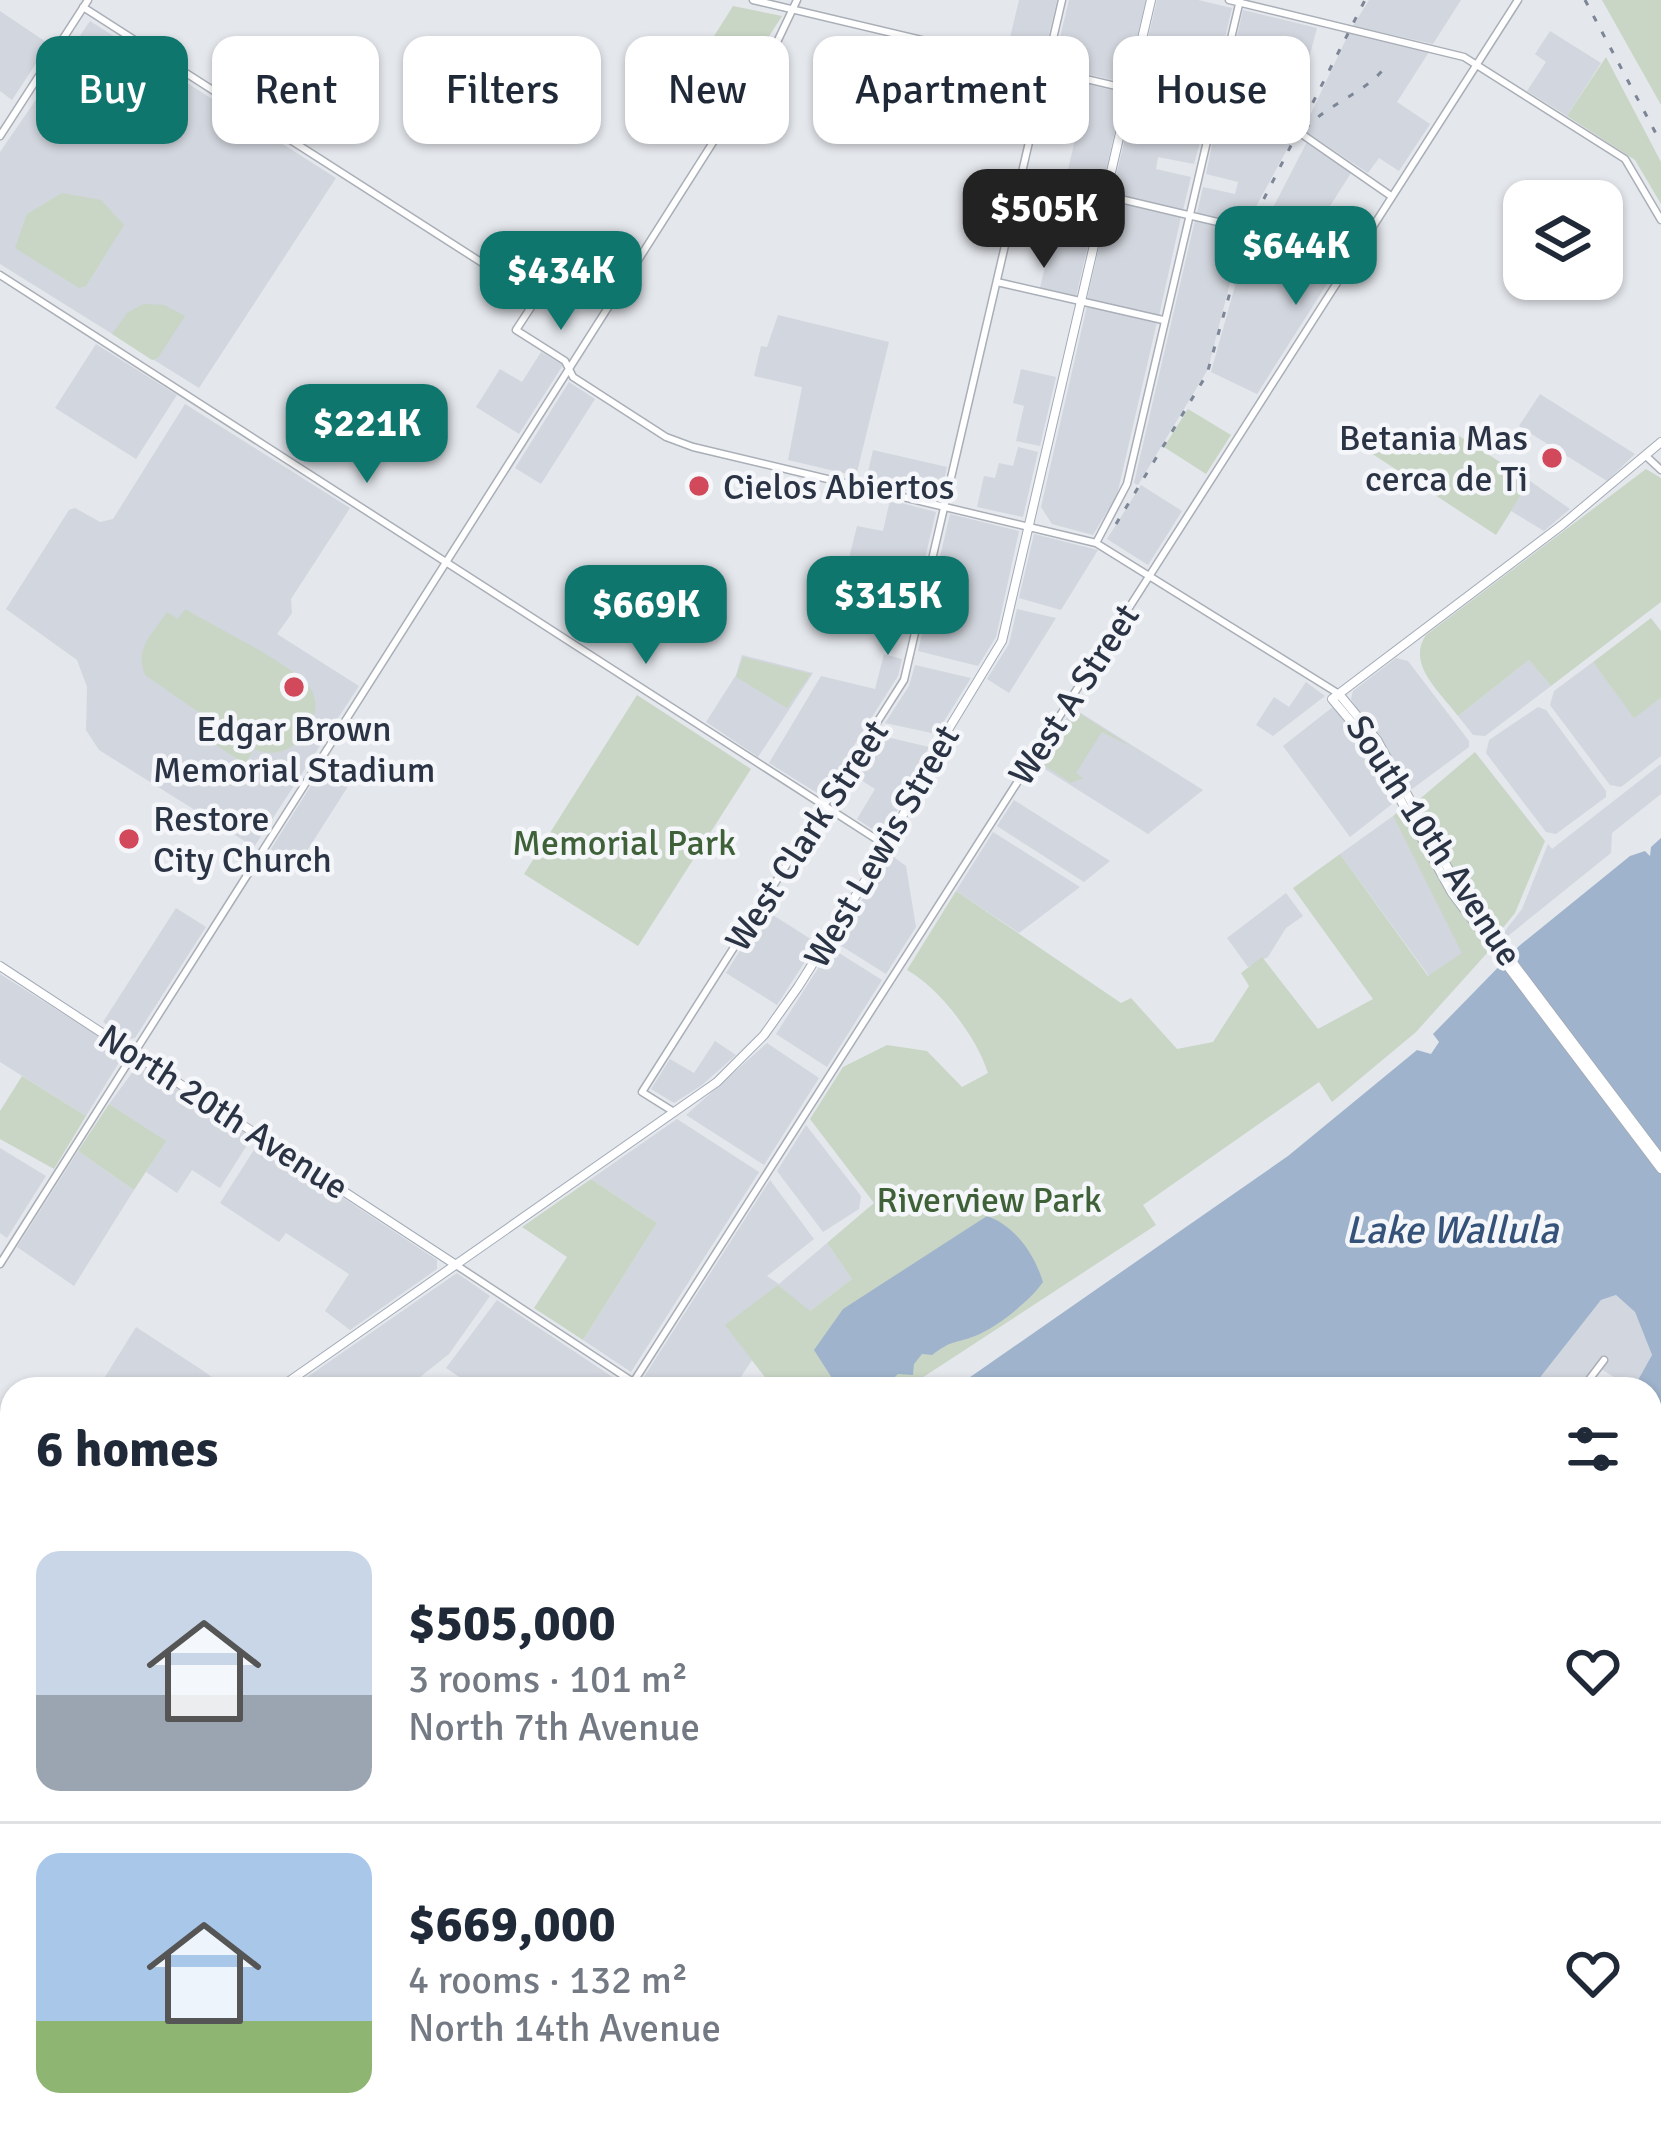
<!DOCTYPE html>
<html lang="en">
<head>
<meta charset="utf-8">
<style>
	body { margin:0; font-family:Signika,sans-serif; background:#f6f6f7; color:#1f2937; height:100vh; display:flex; flex-direction:column; font-size:45px; white-space:nowrap }
	* { box-sizing:border-box; margin:0 }
	p { font-size:39px; color:#747a83 }
	.icon { flex:none; width:66px; height:66px; fill:none; stroke:currentColor; stroke-width:2; stroke-linecap:round; stroke-linejoin:round }
	.map { position:relative; flex:1; overflow:hidden }
	.panel { position:absolute; left:0px; top:1377px; width:1662px; height:771px; display:flex; flex-direction:column; background:#fff; border-radius:36px 36px 0 0; box-shadow:0 3px 9px #0004 }
	.panel>* { flex:none }
	.top-card { position:absolute; left:36px; top:36px; width:1590px; height:108px; display:flex; gap:24px }
	.tools { position:absolute; left:1503px; top:180px; display:grid; gap:24px }
	.tools a { display:grid; place-items:center; width:120px; height:120px; border-radius:24px; background:#fff; box-shadow:0 3px 9px #0004; font-size:60px }
	.price { position:absolute; translate:-50% -102px; padding:0 27px; border-radius:24px; background:#0f766e; color:#fff; font-size:39px; line-height:78px; filter:drop-shadow(0 3px 6px #0008) }
	.price::after { content:''; position:absolute; left:50%; top:72px; width:36px; height:27px; margin-left:-18px; background:inherit; clip-path:polygon(0 0,100% 0,50% 100%) }
	.price.current { background:#222; color:#fff }
	ul { padding:0; list-style:none }
	li { display:flex; align-items:center; gap:36px; height:300px; padding:0 36px }
	li+li { border-top:3px solid #e0e1e3 }
	li span { display:grid; place-items:center; flex:none; width:336px; height:240px; border-radius:24px; color:#555 }
	li>.icon { margin-inline-start:auto }
	span .icon { width:144px; height:144px; fill:#fffc; stroke-width:1 }
	li b { font-size:51px }
	h2 { display:flex; justify-content:space-between; align-items:center; height:144px; padding:0 36px; font-size:51px }
	.chip { padding:0 42px; border-radius:24px; background:#fff; box-shadow:0 3px 9px #0004; font-size:42px; line-height:108px }
	.chip.current { background:#0f766e; color:#fff }
	.map>svg:first-child { display:block }
</style>
</head>
<body>
<div class="map">
<svg width="1661" height="2146" viewBox="0 0 1661 2146">
	<rect width="100%" height="100%" fill="#e4e7ec"/>
	<path fill="#d2d6de" d="M 1019,0 L 1057,0 L 1042,63 L 1006,54 Z
		M 1069,0 L 1146,0 L 1126,83 L 1053,66 Z
		M 1157,0 L 1198,0 L 1232,8 L 1210,102 L 1137,85 Z
		M 1369,0 L 1461,0 L 1433,44 L 1353,26 Z
		M 1243,10 L 1317,28 L 1292,122 L 1221,105 Z
		M 0,11 L 49,44 L 12,100 L 0,91 Z
		M 90,21 L 336,178 L 199,388 L 0,264 L 0,152 Z
		M 1550,31 L 1601,63 L 1567,116 L 1527,91 L 1546,62 L 1535,54 Z
		M 1349,33 L 1429,52 L 1397,102 L 1430,124 L 1399,171 L 1379,158 L 1368,173 L 1303,130 Z
		M 1052,76 L 1124,93 L 1101,191 L 1065,183 L 1082,109 L 1047,100 Z
		M 1135,96 L 1208,113 L 1194,164 L 1158,157 L 1156,169 L 1191,177 L 1183,210 L 1112,193 Z
		M 1218,116 L 1296,133 L 1246,225 L 1197,213 L 1203,187 L 1235,194 L 1238,182 L 1206,174 Z
		M 1308,140 L 1351,173 L 1309,239 L 1263,227 Z
		M 1063,189 L 1099,197 L 1076,297 L 1040,288 Z
		M 1110,200 L 1181,217 L 1159,316 L 1087,299 Z
		M 1195,220 L 1243,231 L 1224,264 L 1234,267 L 1208,369 L 1138,485 L 1134,483 Z
		M 1250,232 L 1308,248 L 1339,265 L 1257,394 L 1211,372 Z
		M 1087,306 L 1157,322 L 1117,495 L 1093,535 L 1052,524 L 1041,507 Z
		M 778,315 L 889,342 L 856,476 L 788,460 L 802,387 L 754,376 L 761,346 L 767,347 Z
		M 96,344 L 177,395 L 136,459 L 55,408 Z
		M 541,352 L 563,365 L 519,434 L 476,407 L 500,369 L 522,382 Z
		M 1021,369 L 1056,377 L 1040,446 L 1016,441 L 1024,406 L 1013,403 Z
		M 569,382 L 595,399 L 541,484 L 515,468 Z
		M 1540,394 L 1635,454 L 1607,481 L 1519,426 Z
		M 185,404 L 350,508 L 291,599 L 292,613 L 277,634 L 359,686 L 254,847 L 99,750 L 86,730 L 87,687 L 77,660 L 6,609 L 69,510 L 75,508 L 100,522 L 113,519 Z
		M 1018,447 L 1038,452 L 1023,517 L 977,507 L 984,476 L 995,478 L 999,463 L 1013,466 Z
		M 873,450 L 947,467 L 940,498 L 866,481 Z
		M 1530,481 L 1570,509 L 1544,531 L 1511,511 Z
		M 1141,485 L 1182,511 L 1148,565 L 1107,539 Z
		M 890,500 L 936,512 L 921,575 L 849,558 L 857,526 L 883,531 Z
		M 950,514 L 1019,531 L 996,637 L 978,666 L 918,651 Z
		M 1034,534 L 1098,550 L 1061,610 L 1019,598 Z
		M 847,567 L 919,584 L 912,618 L 839,600 Z
		M 1017,609 L 1056,618 L 1009,693 L 987,679 L 1009,644 Z
		M 884,654 L 902,659 L 898,676 L 822,796 L 769,763 L 821,676 L 875,689 Z
		M 742,655 L 813,673 L 758,757 L 706,722 L 736,675 Z
		M 1396,658 L 1408,661 L 1469,741 L 1469,747 L 1412,789 L 1407,789 L 1351,699 L 1353,691 Z
		M 1529,660 L 1551,686 L 1485,736 L 1473,735 L 1458,716 Z
		M 1593,662 L 1634,717 L 1661,698 L 1661,756 L 1621,787 L 1610,785 L 1550,705 L 1554,691 Z
		M 915,665 L 971,678 L 936,734 L 885,723 L 909,686 Z
		M 1306,682 L 1325,696 L 1273,736 L 1256,725 L 1274,697 L 1289,707 Z
		M 1334,706 L 1372,753 L 1396,801 L 1350,837 L 1283,746 Z
		M 1538,707 L 1546,710 L 1606,791 L 1606,797 L 1556,834 L 1546,832 L 1486,753 L 1489,740 Z
		M 1073,708 L 1203,790 L 1148,834 L 1037,764 Z
		M 878,735 L 929,747 L 884,837 L 857,819 L 875,789 L 853,775 Z
		M 327,760 L 354,777 L 298,865 L 271,849 Z
		M 1661,764 L 1661,794 L 1612,833 L 1611,853 L 1503,940 L 1501,936 L 1522,909 L 1548,844 L 1552,849 Z
		M 1014,800 L 1110,861 L 1084,882 L 997,826 Z
		M 1393,816 L 1463,953 L 1429,976 L 1340,854 Z
		M 993,832 L 1080,887 L 1019,933 L 956,891 Z
		M 891,855 L 906,866 L 916,927 L 886,974 L 835,942 Z
		M 1286,893 L 1303,916 L 1286,928 L 1268,957 L 1248,967 L 1227,938 Z
		M 176,908 L 206,927 L 135,1038 L 129,1039 L 103,1022 Z
		M 765,910 L 817,943 L 777,1005 L 726,973 Z
		M 831,948 L 882,980 L 827,1067 L 776,1034 Z
		M 0,974 L 121,1050 L 123,1056 L 86,1116 L 0,1062 Z
		M 715,1041 L 736,1055 L 702,1085 L 674,1103 L 651,1089 L 670,1059 L 694,1073 Z
		M 767,1043 L 819,1078 L 764,1165 L 686,1115 Z
		M 140,1062 L 252,1137 L 220,1188 L 192,1170 L 177,1193 L 146,1172 L 165,1141 L 109,1104 Z
		M 677,1119 L 759,1172 L 631,1372 L 583,1340 L 657,1223 L 591,1179 Z
		M 806,1125 L 861,1196 L 859,1209 L 823,1232 L 777,1171 Z
		M 259,1142 L 437,1260 L 437,1269 L 350,1330 L 325,1311 L 349,1274 L 286,1233 L 279,1242 L 220,1203 Z
		M 0,1148 L 46,1176 L 7,1238 L 0,1233 Z
		M 78,1151 L 134,1190 L 74,1286 L 17,1247 Z
		M 770,1180 L 814,1239 L 767,1276 L 779,1284 L 827,1243 L 852,1279 L 810,1311 L 726,1325 L 752,1360 L 733,1389 L 648,1389 L 640,1383 Z
		M 457,1273 L 490,1296 L 449,1354 L 405,1389 L 290,1389 Z
		M 1616,1295 L 1635,1312 L 1652,1355 L 1633,1389 L 1601,1369 L 1586,1389 L 1531,1389 L 1601,1300 Z
		M 497,1300 L 626,1386 L 624,1389 L 477,1389 L 446,1368 Z
		M 136,1327 L 199,1368 L 229,1389 L 106,1389 L 100,1385 Z"/>
	<path fill="#c9d6c5" d="M 1602,0 L 1661,0 L 1661,105 Z
		M 733,6 L 782,16 L 703,139 L 665,114 Z
		M 1606,57 L 1661,162 L 1661,204 L 1635,160 L 1567,116 Z
		M 62,193 L 101,200 L 124,225 L 86,286 L 79,288 L 15,248 L 27,214 Z
		M 143,304 L 164,305 L 185,316 L 158,358 L 152,360 L 112,334 L 127,313 Z
		M 1188,409 L 1231,435 L 1206,474 L 1164,447 Z
		M 1445,427 L 1530,481 L 1496,535 L 1371,453 L 1383,428 L 1427,455 Z
		M 1646,469 L 1661,478 L 1661,602 L 1551,686 L 1529,660 L 1458,716 C 1440,692 1406,664 1426,635 Z
		M 185,609 C 218,629 279,657 305,682 C 335,710 294,768 254,749 L 245,764 L 195,731 L 204,716 L 145,675 C 134,648 153,634 167,612 L 178,619 Z
		M 1651,618 L 1661,631 L 1661,698 L 1634,718 L 1593,662 Z
		M 743,657 L 811,674 L 787,708 L 736,677 Z
		M 637,695 L 751,769 L 638,946 L 524,874 Z
		M 1079,713 L 1132,747 L 1102,732 L 1076,773 L 1083,778 L 1071,783 L 1045,766 C 1046,749 1064,721 1079,713 Z
		M 1475,752 L 1545,841 L 1515,913 L 1498,934 L 1458,881 L 1415,803 Z
		M 1399,811 L 1488,952 L 1416,1032 L 1332,1102 L 1319,1082 L 1143,1205 L 1156,1225 L 905,1389 L 774,1389 L 725,1325 L 778,1285 L 810,1311 L 852,1279 L 827,1243 L 874,1203 L 810,1119 L 843,1067 L 887,1045 L 927,1051 L 962,1087 L 988,1073 C 977,1038 940,988 907,970 L 956,891 L 1121,1003 L 1131,998 L 1177,1049 L 1213,1042 L 1249,986 L 1241,973 L 1262,957 L 1318,1029 L 1373,999 L 1293,888 L 1340,854 L 1428,976 L 1462,953 L 1393,816 Z
		M 22,1076 L 86,1116 L 54,1169 L 0,1139 L 0,1111 Z
		M 109,1104 L 166,1141 L 134,1190 L 78,1151 Z
		M 591,1179 L 657,1223 L 583,1340 L 534,1308 L 567,1257 L 522,1227 Z"/>
	<path fill="#9fb4cc" d="M 1661,838 L 1661,1589 L 1650,1604 L 1650,1389 L 1633,1389 L 1652,1355 L 1635,1312 L 1616,1295 L 1601,1300 L 1531,1389 L 953,1389 L 1288,1156 L 1417,1050 L 1431,1054 L 1439,1042 L 1433,1034 L 1519,946 L 1630,856 L 1645,851 L 1650,856 L 1651,847 Z
		M 987,1216 C 1015,1226 1034,1253 1043,1282 C 1030,1301 997,1327 975,1336 C 955,1344 953,1339 932,1355 L 922,1354 L 914,1364 L 913,1375 L 898,1374 L 882,1389 L 839,1389 L 814,1350 L 843,1309 Z
		M 91,2136 L 1055,2136 L 1039,2146 L 81,2146 Z"/>
	<g fill="none" stroke-linecap="round" stroke-linejoin="round">
		<defs>
			<path id="secondary" d="M 753,0 L 1293,128 L 1391,196
				M 1229,0 L 1464,57 L 1625,159 L 1661,220
				M 83,7 L 537,298 L 516,330 L 565,361 L 573,377 L 666,437 L 693,447 L 1096,543 L 1339,694
				M 0,136 L 88,0
				M 1023,176 L 1298,241 L 1348,266
				M 0,275 L 887,846
				M 997,282 L 1163,320
				M 1646,456 L 1661,470
				M 1096,543 L 1127,484 L 1240,0
				M 674,1112 L 642,1092 L 904,680 L 1062,0
				M 0,1264 L 778,40 L 797,0
				M 456,1265 L 633,1382
				M 629,1389 L 1518,0
				M 1582,1389 L 1604,1360
				M 0,1694 L 12,1702
				M 1650,1961 L 1661,1968
				M 1613,2136 L 1621,2146
				M 1575,2138 L 1616,2146"/>
			<path id="primary" d="M 1661,442 L 1562,525 L 1332,699 L 1369,743 L 1452,893 L 1661,1169
				M 1339,694 L 1377,740 L 1465,899 L 1661,1159
				M 0,966 L 456,1265
				M 278,1389 L 717,1082 L 764,1035 L 798,987 L 887,846 L 940,743 L 1002,641 L 1151,0
				M 0,1584 L 12,1575
				M 1650,2068 L 1661,2051
				M 1517,2146 L 1579,2136"/>
			<path id="highway" d="M 0,2081 L 12,2097
				M 0,2096 L 12,2110
				M 43,2136 L 52,2146"/>
		</defs>
		<use href="#secondary" stroke="#a9aeb7" stroke-width="9"/>
		<use href="#primary" stroke="#a3abb8" stroke-width="10"/>
		<use href="#highway" stroke="#8b94a3" stroke-width="14"/>
		<use href="#secondary" stroke="#fff" stroke-width="6"/>
		<use href="#primary" stroke="#fff" stroke-width="8"/>
		<use href="#highway" stroke="#fff" stroke-width="10"/>
		<path stroke="#7d8696" stroke-width="3" stroke-dasharray="6 12" stroke-linecap="butt" d="M 1585,0 L 1661,143
			M 1305,129 C 1330,102 1365,94 1387,65
			M 1116,524 L 1207,374 L 1247,232 L 1365,0"/>
	</g>
	<g fill="#d1495b" stroke="#f4f6f9" stroke-width="4.5">
		<circle cx="1552" cy="458" r="12"/>
		<circle cx="699" cy="486" r="12"/>
		<circle cx="294" cy="687" r="12"/>
		<circle cx="129" cy="839" r="12"/>
	</g>
	<g text-anchor="middle" stroke-width="9" stroke-linejoin="round" paint-order="stroke">
		<g font-size="36" fill="#2b3445" stroke="#f4f6f9" text-anchor="start">
			<text x="1528" y="450" text-anchor="end">Betania Mas<tspan x="1528" dy="41">cerca de Ti</tspan></text>
			<text x="723" y="499">Cielos Abiertos</text>
			<text x="294" y="741" text-anchor="middle">Edgar Brown<tspan x="294" dy="41">Memorial Stadium</tspan></text>
			<text x="153" y="831">Restore<tspan x="153" dy="41">City Church</tspan></text>
		</g>
		<g font-size="36" fill="#2b3445" stroke="#f4f6f9">
			<text transform="translate(1073 694) rotate(-57)" y="13">West A Street</text>
			<text transform="translate(806 835) rotate(-57)" y="13">West Clark Street</text>
			<text transform="translate(1435 840) rotate(57)" y="13">South 10th Avenue</text>
			<text transform="translate(881 846) rotate(-60)" y="13">West Lewis Street</text>
			<text transform="translate(224 1111) rotate(33)" y="13">North 20th Avenue</text>
		</g>
		<g font-size="36" fill="#3f6138" stroke="#f4f6f9">
			<text x="624" y="855">Memorial Park</text>
			<text x="989" y="1212">Riverview Park</text>
		</g>
		<g font-size="39" font-style="italic" fill="#34527a" stroke="#f4f6f9">
			<text x="1452" y="1243">Lake Wallula</text>
		</g>
	</g>
</svg>
<div class="tools">
<a><svg class="icon" aria-label="layers" viewBox="0 0 24 24"><path d="M12 4l9 5-9 5-9-5zM3 14l9 5 9-5"/></svg></a>
</div>
<b class="price current" style="left:1044px;top:271px">$505K</b>
<b class="price" style="left:1296px;top:308px">$644K</b>
<b class="price" style="left:561px;top:333px">$434K</b>
<b class="price" style="left:367px;top:486px">$221K</b>
<b class="price" style="left:888px;top:658px">$315K</b>
<b class="price" style="left:646px;top:667px">$669K</b>
<div class="top-card">
<a class="chip current">Buy</a>
<a class="chip">Rent</a>
<a class="chip">Filters</a>
<a class="chip">New</a>
<a class="chip">Apartment</a>
<a class="chip">House</a>
</div>
<section class="panel">
<h2>6 homes<svg class="icon" aria-label="filters" viewBox="0 0 24 24"><path d="M4 7h16M4 17h16"/><circle cx="9" cy="7" r="2"/><circle cx="15" cy="17" r="2"/></svg></h2>
<ul>
<li><span style="background:linear-gradient(#c9d6e8 60%,#9aa5b1 0)"><svg class="icon" aria-label="home" viewBox="0 0 24 24"><path d="M3 11l9-7 9 7M6 9v11h12V9"/></svg></span><div><b>$505,000</b><p>3 rooms · 101 m²</p><p>North 7th Avenue</p></div><svg class="icon" aria-label="heart" viewBox="0 0 24 24"><path d="M12 20l-8-8c-3-5 5-10 8-4 3-6 11-1 8 4z"/></svg></li>
<li><span style="background:linear-gradient(#a9c7e8 70%,#8fb573 0)"><svg class="icon" aria-label="home" viewBox="0 0 24 24"><path d="M3 11l9-7 9 7M6 9v11h12V9"/></svg></span><div><b>$669,000</b><p>4 rooms · 132 m²</p><p>North 14th Avenue</p></div><svg class="icon" aria-label="heart" viewBox="0 0 24 24"><path d="M12 20l-8-8c-3-5 5-10 8-4 3-6 11-1 8 4z"/></svg></li>
</ul>
</section>
</div>
</body>
</html>
